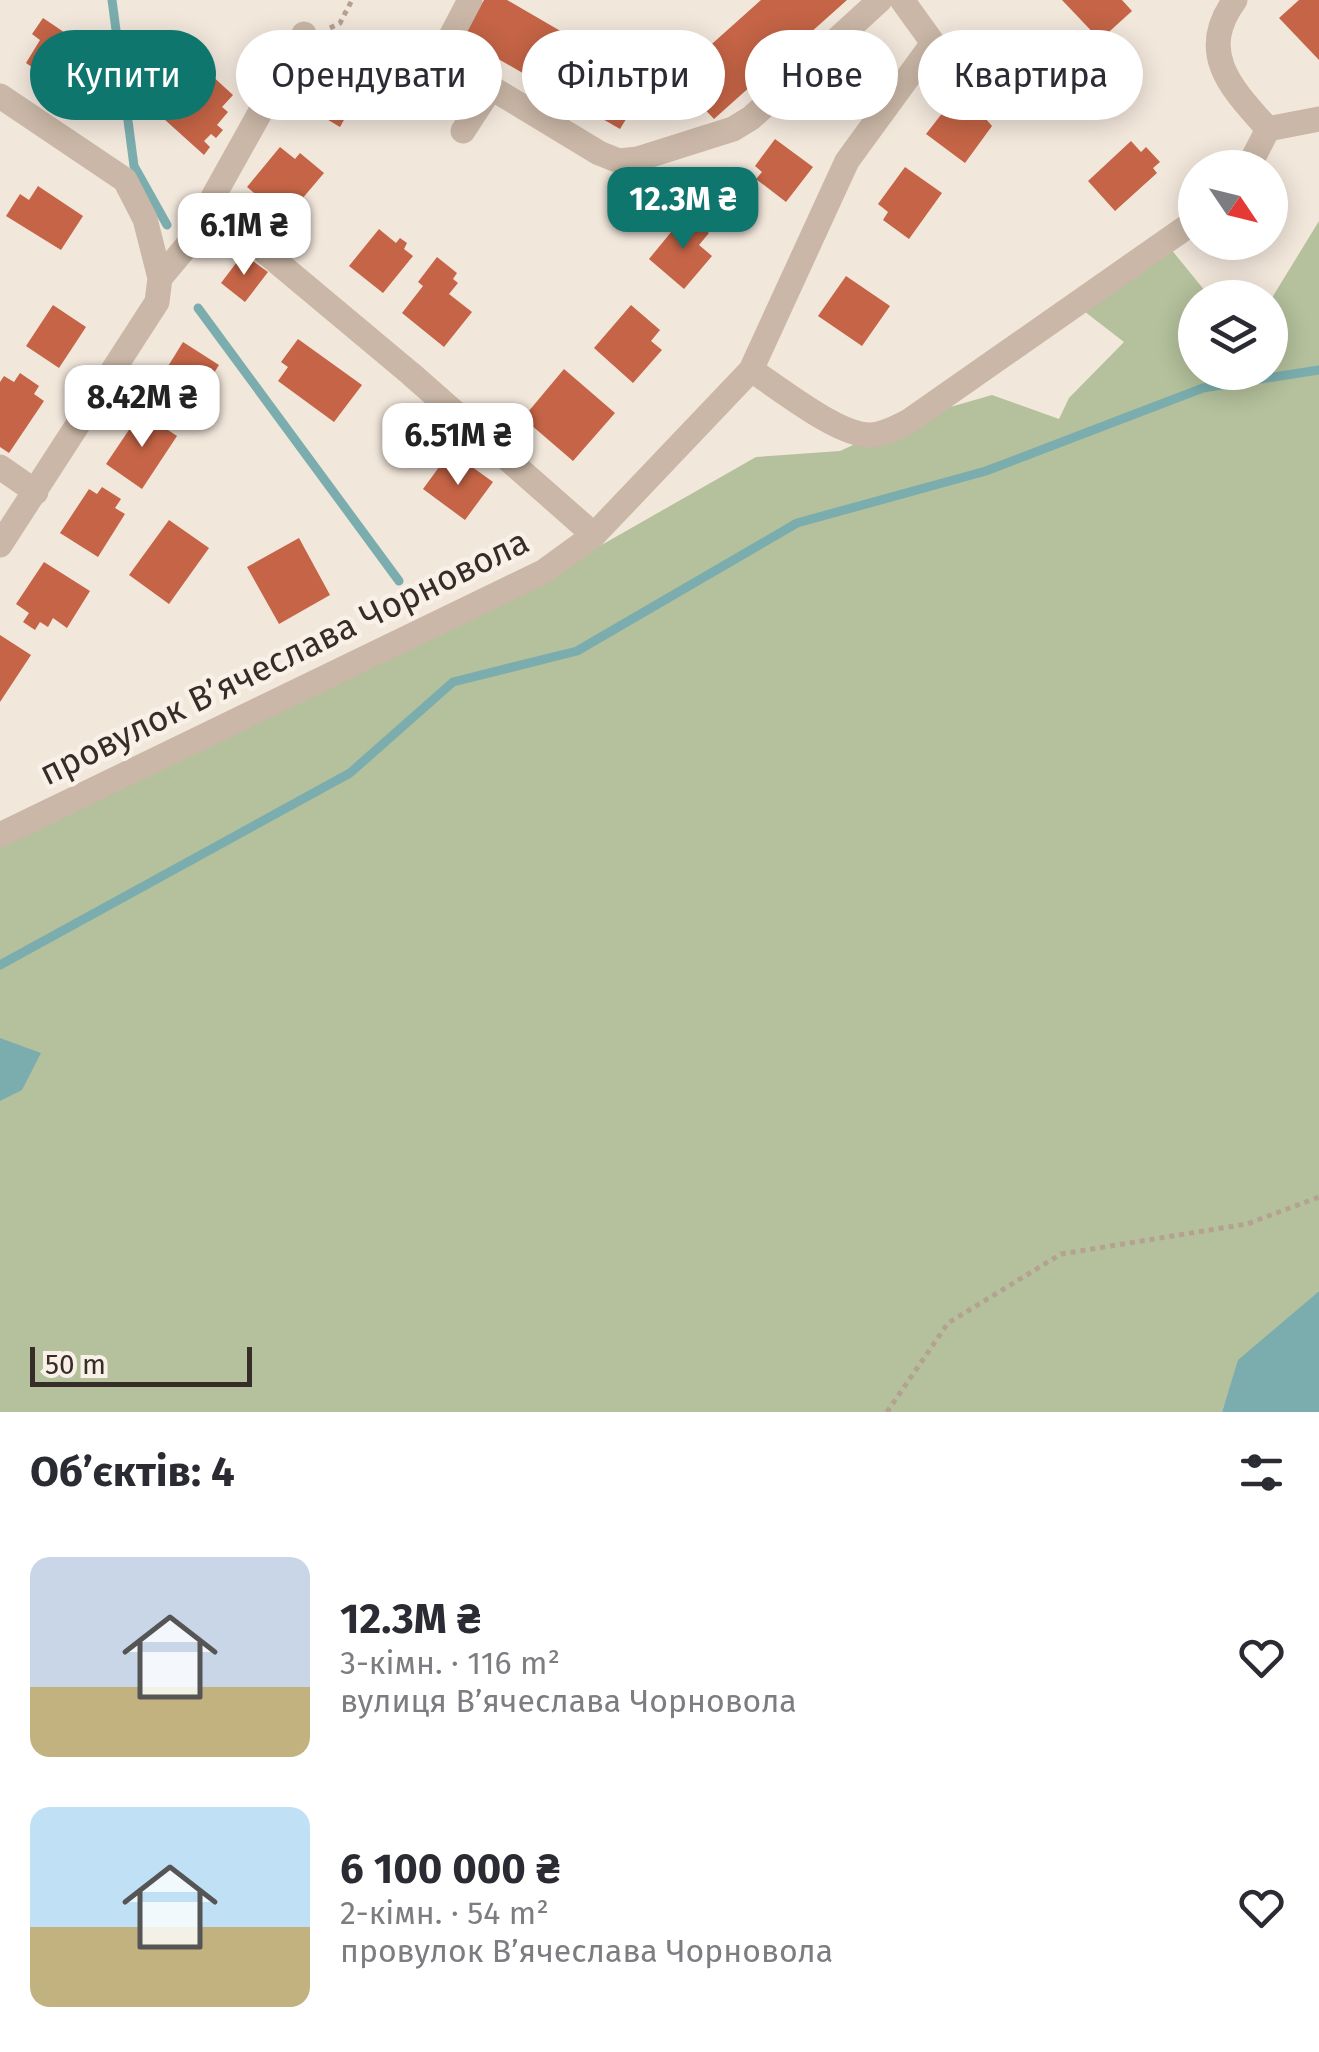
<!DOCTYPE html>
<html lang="uk">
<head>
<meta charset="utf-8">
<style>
	body { margin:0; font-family:"Fira Sans",sans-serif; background:#f7f7f7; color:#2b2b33; height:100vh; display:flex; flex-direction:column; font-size:38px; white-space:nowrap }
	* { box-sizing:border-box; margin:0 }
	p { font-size:32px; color:#7c7c81 }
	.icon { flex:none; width:55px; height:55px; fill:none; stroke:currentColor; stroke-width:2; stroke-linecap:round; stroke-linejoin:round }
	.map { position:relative; height:1412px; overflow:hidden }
	.sheet { display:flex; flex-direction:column; background:#fff; flex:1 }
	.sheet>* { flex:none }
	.top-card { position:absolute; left:30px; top:30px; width:1260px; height:90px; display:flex; gap:20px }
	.needle { width:65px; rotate:125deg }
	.fabs { position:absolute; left:1178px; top:150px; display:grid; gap:20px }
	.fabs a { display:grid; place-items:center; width:110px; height:110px; border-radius:50%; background:#fff; box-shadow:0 5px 25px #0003; font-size:50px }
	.scale { position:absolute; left:30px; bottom:25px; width:222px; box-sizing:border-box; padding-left:10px; border:5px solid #362c28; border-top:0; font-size:28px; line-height:35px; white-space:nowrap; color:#362c28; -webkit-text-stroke:8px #f9f1e8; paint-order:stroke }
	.price { position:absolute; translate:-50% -85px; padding:0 22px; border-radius:20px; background:#fff; color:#222; font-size:32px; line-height:65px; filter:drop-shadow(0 2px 5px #0008) }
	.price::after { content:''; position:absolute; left:50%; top:60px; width:30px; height:22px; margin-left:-15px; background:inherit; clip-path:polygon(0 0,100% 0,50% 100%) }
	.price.active { background:#0f766e; color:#fff }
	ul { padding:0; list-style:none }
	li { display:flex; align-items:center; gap:30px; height:250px; padding:0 30px }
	li span { display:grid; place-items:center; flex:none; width:280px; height:200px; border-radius:20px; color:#555 }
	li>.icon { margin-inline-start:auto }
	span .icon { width:120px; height:120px; fill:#fffc; stroke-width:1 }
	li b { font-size:42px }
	h2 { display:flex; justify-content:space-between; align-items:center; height:120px; padding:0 30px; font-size:42px }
	.chip { padding:0 35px; border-radius:45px; background:#fff; box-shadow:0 5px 25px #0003; font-size:35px; line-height:90px }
	.chip.active { background:#0f766e; color:#fff }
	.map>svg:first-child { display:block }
</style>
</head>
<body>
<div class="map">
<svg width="1319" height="1412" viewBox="0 0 1319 1412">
	<rect width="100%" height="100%" fill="#f2e7db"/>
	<path fill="#b4c19c" d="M 1319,221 L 1319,1291 L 1239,1360 L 1222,1412 L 0,1412 L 0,844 L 80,808 L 605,543 L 756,457 L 840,451 L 912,418 L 992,395 L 1059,419 L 1069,398 L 1124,342 L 1080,308 L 1170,248 L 1210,297 L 1195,298 L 1195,372 L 1270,372 L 1270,301 Z"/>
	<path fill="#7badae" d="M 0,1038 L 41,1053 L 22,1090 L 0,1101 Z
		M 1319,1291 L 1319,1412 L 1222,1412 L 1238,1360 Z"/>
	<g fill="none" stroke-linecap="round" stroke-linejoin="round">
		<path stroke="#7badae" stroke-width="9" d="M 112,0 L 134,166 L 167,225
			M 198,308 L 399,581
			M 0,965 L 350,773 L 453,682 L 577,651 L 797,523 L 986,471 L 1203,388 L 1319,370"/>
	</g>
	<path fill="#c56446" d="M 484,0 L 507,0 L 631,72 L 685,68 L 761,0 L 847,0 L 714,119 L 697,101 L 634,106 L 620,129 L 462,38 Z
		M 1062,0 L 1122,0 L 1132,11 L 1100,40 Z
		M 1299,0 L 1319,0 L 1319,60 L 1279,18 Z
		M 43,18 L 92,51 L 66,90 L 26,63 L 40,40 L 32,34 Z
		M 328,61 L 365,82 L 340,127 L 303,105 Z
		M 197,62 L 233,95 L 222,107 L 228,112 L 217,125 L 223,130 L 216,138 L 211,134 L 204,141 L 210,147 L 204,155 L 154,110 Z
		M 954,98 L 968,108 L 972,103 L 992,126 L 965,163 L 926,134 Z
		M 775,139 L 813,167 L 786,202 L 756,179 L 762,172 L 755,166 Z
		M 1131,141 L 1141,152 L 1146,147 L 1160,162 L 1153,168 L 1157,173 L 1115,211 L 1088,181 Z
		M 280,147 L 295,159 L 300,153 L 324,173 L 285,219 L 247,187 Z
		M 905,167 L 942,193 L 909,239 L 883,220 L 888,212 L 878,204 Z
		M 38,186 L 83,216 L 61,250 L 6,216 L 20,194 L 29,200 Z
		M 686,214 L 709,233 L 699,245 L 712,256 L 684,289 L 649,259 Z
		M 379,229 L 396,243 L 400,238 L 407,243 L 404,249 L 413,256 L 383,293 L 349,266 Z
		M 243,254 L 268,272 L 245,302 L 221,283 Z
		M 437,257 L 457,273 L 453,279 L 458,283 L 449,294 L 472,312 L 444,347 L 402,313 L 423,286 L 418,282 Z
		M 846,276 L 890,306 L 862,346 L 818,316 Z
		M 53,305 L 86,327 L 59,368 L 26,346 Z
		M 631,305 L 660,330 L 651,341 L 662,350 L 633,383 L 594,348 Z
		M 298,339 L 362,385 L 334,422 L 278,381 L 288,367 L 281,362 Z
		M 183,342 L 219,365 L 190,411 L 154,389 Z
		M 564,369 L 615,413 L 573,461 L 523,418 Z
		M 20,373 L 39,386 L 34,394 L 44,401 L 9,453 L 0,447 L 0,382 L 4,376 L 14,382 Z
		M 141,412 L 177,436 L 142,489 L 106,464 Z
		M 464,461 L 493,482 L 465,520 L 423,489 L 442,463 L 455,473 Z
		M 102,487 L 121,499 L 115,508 L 125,514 L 98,557 L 60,533 L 89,489 L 97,494 Z
		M 169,520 L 209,548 L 169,604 L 129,575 Z
		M 299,538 L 330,595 L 279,624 L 247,567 Z
		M 44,562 L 90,591 L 67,628 L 53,618 L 48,627 L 40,622 L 35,630 L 23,622 L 29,613 L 16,604 Z
		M 0,635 L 31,655 L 0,702 Z"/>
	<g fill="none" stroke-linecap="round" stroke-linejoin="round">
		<path stroke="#b5a192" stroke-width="5" stroke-dasharray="5 5" stroke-linecap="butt" d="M 330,28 L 340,23 L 352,0
			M 887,1412 L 948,1323 L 1061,1254 L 1247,1224 L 1319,1197"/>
		<path stroke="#cab7a7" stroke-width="25" d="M 470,0 L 449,40 L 467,73 L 599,153 L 619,161 L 638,159 L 733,129 L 751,118 L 880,0
			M 1235,0 C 1196,53 1232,89 1268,129
			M 0,96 L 125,180 L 145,219 L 160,278 L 216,211 L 213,197 L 304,34
			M 1268,129 L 1319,119
			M 463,131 L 491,88
			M 1248,168 L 1268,129
			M 216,211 L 411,374 L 594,535
			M 751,370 C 780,388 838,436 871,435 C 885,434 897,427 909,421 L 1195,221
			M 0,467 L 36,492
			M 0,545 L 157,302 L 160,278
			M 0,835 L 543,572 L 594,535 L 751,370 L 847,161 L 933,43 L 902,0"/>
	</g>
	<g text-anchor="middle" stroke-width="9" stroke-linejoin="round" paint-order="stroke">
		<g font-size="35" fill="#362c28" stroke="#f9f1e8">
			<text transform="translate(284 657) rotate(-26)" y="12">провулок Вʼячеслава Чорновола</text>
		</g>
	</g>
</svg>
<div class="fabs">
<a><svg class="needle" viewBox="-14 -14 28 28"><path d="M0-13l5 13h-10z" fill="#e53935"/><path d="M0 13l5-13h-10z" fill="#7c7c81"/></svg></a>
<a><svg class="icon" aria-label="layers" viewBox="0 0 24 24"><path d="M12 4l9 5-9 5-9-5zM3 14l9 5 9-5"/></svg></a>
</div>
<div class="scale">50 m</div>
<b class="price active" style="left:683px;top:252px">12.3M ₴</b>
<b class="price" style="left:244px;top:278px">6.1M ₴</b>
<b class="price" style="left:142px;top:450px">8.42M ₴</b>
<b class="price" style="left:458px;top:488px">6.51M ₴</b>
<div class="top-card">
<a class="chip active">Купити</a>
<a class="chip">Орендувати</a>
<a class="chip">Фільтри</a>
<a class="chip">Нове</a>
<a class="chip">Квартира</a>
</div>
</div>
<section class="sheet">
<h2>Об’єктів: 4<svg class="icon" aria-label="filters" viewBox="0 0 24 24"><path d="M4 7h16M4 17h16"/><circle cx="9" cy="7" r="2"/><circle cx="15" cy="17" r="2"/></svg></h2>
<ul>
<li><span style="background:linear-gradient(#c9d6e8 65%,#c2b280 0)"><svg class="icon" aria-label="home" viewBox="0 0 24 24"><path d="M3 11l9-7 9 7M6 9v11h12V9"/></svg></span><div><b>12.3M ₴</b><p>3-кімн. · 116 m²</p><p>вулиця Вʼячеслава Чорновола</p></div><svg class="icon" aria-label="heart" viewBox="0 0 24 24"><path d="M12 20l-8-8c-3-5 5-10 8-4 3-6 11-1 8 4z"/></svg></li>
<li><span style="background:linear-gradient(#bfe0f5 60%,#c2b280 0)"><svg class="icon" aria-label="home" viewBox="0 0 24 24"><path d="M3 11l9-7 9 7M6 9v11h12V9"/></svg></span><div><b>6 100 000 ₴</b><p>2-кімн. · 54 m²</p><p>провулок Вʼячеслава Чорновола</p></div><svg class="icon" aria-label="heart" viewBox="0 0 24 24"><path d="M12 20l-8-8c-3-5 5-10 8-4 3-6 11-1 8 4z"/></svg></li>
</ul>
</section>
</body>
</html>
